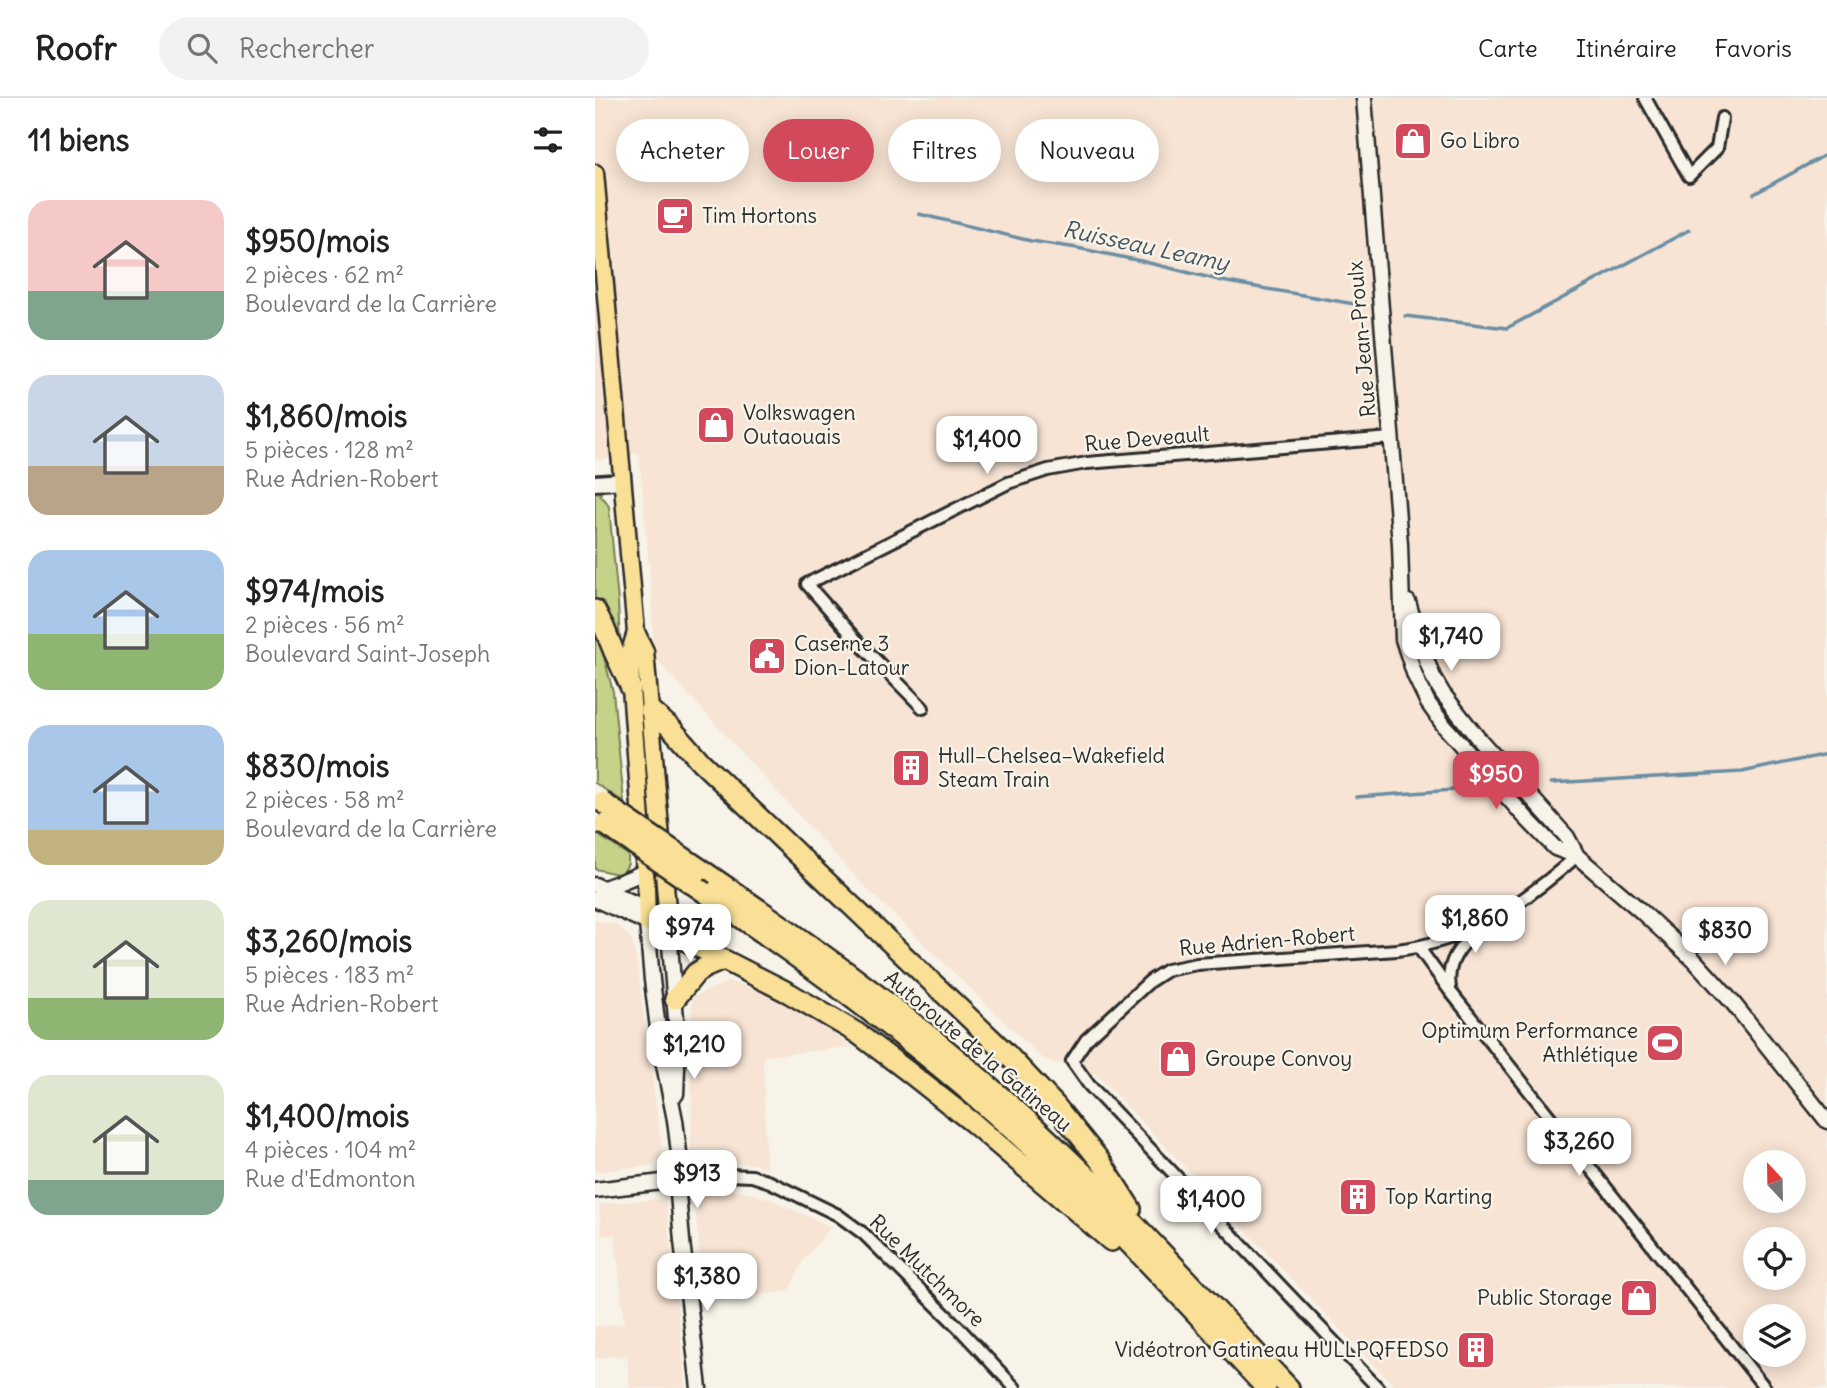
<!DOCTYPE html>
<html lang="fr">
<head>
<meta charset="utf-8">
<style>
	body { margin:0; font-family:Delius,sans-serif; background:#f2f2f2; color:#222; height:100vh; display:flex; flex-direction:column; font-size:26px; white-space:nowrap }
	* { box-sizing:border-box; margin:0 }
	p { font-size:23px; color:#767676 }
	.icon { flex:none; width:38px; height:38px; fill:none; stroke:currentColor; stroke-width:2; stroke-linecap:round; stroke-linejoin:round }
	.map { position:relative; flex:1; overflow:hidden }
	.side { display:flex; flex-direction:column; background:#fff; width:595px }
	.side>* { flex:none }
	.hud { position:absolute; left:21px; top:21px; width:665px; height:63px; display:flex; gap:14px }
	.needle { width:46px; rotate:338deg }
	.tools { position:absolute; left:1148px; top:1052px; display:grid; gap:14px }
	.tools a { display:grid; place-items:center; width:63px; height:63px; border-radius:50%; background:#fff; box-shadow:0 4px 18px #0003; font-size:35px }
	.price { position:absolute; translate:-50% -60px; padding:0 16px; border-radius:14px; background:#fff; color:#222; font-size:23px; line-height:46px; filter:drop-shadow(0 2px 4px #0008) }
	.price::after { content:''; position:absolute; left:50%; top:42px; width:21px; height:16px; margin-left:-10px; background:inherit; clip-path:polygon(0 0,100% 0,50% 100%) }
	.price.selected { background:#d1495b; color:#fff }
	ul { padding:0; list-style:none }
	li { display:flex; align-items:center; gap:21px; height:175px; padding:0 28px }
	li span { display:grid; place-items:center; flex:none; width:196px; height:140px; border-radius:21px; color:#555 }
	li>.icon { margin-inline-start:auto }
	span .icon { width:84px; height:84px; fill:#fffc; stroke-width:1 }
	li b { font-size:30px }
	h2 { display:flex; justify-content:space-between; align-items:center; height:84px; padding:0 28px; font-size:30px }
	.chip { padding:0 24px; border-radius:32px; background:#fff; box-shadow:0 4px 18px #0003; font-size:24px; line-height:63px }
	.chip.selected { background:#d1495b; color:#fff }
	header { display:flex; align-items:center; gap:42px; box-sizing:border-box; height:98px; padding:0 35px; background:#fff; border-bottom:2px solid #e0e0e0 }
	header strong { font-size:33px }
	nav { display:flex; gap:38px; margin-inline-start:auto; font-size:24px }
	.search { width:490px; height:63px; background:#f2f2f2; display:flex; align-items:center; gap:18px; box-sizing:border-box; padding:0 24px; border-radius:38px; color:#767676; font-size:26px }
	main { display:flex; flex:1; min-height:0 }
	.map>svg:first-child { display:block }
</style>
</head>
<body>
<header>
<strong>Roofr</strong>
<div class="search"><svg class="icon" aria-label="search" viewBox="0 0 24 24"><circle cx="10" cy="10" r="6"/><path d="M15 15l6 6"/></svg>Rechercher</div>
<nav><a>Carte</a><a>Itinéraire</a><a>Favoris</a></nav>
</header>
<main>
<section class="side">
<h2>11 biens<svg class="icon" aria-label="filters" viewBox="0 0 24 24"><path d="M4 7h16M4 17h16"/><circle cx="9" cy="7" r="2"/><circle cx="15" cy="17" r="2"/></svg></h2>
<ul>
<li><span style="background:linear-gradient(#f6c9c9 65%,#7fa58c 0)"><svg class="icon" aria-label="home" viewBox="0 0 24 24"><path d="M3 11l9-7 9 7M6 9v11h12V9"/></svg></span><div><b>$950/mois</b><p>2 pièces · 62 m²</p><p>Boulevard de la Carrière</p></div></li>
<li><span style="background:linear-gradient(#c9d6e8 65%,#b9a48a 0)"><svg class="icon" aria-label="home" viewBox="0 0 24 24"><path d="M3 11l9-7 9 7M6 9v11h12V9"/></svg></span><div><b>$1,860/mois</b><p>5 pièces · 128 m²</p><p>Rue Adrien-Robert</p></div></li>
<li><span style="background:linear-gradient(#a9c7e8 60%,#8fb573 0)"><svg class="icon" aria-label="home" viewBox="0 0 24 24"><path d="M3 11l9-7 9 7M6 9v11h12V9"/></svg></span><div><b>$974/mois</b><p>2 pièces · 56 m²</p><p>Boulevard Saint-Joseph</p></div></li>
<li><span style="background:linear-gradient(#a9c7e8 75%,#c2b280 0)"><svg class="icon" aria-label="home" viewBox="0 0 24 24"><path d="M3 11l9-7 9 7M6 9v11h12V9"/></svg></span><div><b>$830/mois</b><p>2 pièces · 58 m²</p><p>Boulevard de la Carrière</p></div></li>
<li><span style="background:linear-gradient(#dfe7d0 70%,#8fb573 0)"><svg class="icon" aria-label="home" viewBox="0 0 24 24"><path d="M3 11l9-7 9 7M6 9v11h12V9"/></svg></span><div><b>$3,260/mois</b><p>5 pièces · 183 m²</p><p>Rue Adrien-Robert</p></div></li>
<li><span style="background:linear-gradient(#dfe7d0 75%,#7fa58c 0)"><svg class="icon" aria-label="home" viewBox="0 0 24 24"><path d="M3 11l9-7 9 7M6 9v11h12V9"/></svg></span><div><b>$1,400/mois</b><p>4 pièces · 104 m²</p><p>Rue d'Edmonton</p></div></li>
</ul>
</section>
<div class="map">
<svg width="1232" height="1290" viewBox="0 0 1232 1290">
	<rect width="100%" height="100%" fill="#f7f3e8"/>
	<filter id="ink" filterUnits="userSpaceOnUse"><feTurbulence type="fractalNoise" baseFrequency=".0143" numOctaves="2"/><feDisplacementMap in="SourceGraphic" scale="14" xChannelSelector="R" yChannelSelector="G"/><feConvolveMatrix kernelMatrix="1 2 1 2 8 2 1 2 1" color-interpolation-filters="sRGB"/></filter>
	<g filter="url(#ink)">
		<path fill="#f7e4d4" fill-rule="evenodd" d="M 0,0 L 1232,0 L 1232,1290 L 801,1290 L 501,976 L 448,961 L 263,782 L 59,559 L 56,490 L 44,355 L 0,363 ZM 1160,1064 L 1199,1064 L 1199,1102 L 1160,1102 ZM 1160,1141 L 1199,1141 L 1199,1180 L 1160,1180 ZM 1160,1218 L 1199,1218 L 1199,1256 L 1160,1256 Z
			M 0,822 L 22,827 L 36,841 L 41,858 L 68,1061 L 58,1067 L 0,1074 Z
			M 133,883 L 190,901 L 257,949 L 168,958 L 171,1070 L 160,1066 L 146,1065 L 106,1064 L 100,1062 L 96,1057 L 97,900 Z
			M 146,1092 L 175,1101 L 236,1129 L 208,1163 L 194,1193 L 108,1204 L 100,1103 L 103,1096 Z
			M 65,1101 L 71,1105 L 91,1290 L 35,1290 L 32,1257 L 0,1260 L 0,1229 L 29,1225 L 20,1136 L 7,1138 L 4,1106 Z"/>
		<path fill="#c4d387" stroke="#787f59" stroke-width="2" d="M 0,394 L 6,395 L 5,398 L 11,403 L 14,409 L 23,504 L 25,546 L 0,502 Z
			M 0,531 L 9,549 L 7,551 L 18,594 L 29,704 L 0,685 Z
			M 0,735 L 33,757 L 33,766 L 29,773 L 22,776 L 0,771 Z"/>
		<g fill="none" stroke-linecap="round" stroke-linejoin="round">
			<path stroke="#6b8ea4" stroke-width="3.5" d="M 1159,96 L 1232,56
				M 324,116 L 436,143 L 482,150 L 546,163 L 632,184 L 771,208
				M 810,218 L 912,230 L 1094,132
				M 956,685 L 1147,674 L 1232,656
				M 761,699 L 873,691"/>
			<defs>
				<path id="street" d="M 1050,0 L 1094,78 L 1122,50 L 1127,20
					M 328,610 L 263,544 L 212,486 L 413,385 L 453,372 L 492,365 L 796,340
					M 824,850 L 855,893 L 1170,1290
					M 855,890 C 851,865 864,848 883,833
					M 84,1082 L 131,1077 L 157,1078 L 175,1084 L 243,1117 L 269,1136 L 363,1229 L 420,1290
					M 783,1290 L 494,987 L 477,963 L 491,942 L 555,883 L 572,872 L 602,866 L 802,852 C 876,843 927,806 982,758"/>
				<path id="secondary" d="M 769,0 L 805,446 L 808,541 L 820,578 L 833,605 L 850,629 L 931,720 L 960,750 L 982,758 L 1046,813 L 1099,862 L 1138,905 L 1232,1023
					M 0,385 L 28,383
					M 813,504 L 827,551 L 838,579 L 848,596 L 882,639 L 972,739 L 982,758
					M 0,787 L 52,811 L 74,834
					M 7,791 C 22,785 36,781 50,773
					M 0,801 L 60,828
					M 52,825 L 57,882 L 65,947 L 80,1022 L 85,1063 L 83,1096 L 87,1143 L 104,1290
					M 74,834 L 83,946 L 81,996
					M 0,1092 L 84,1082"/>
				<path id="primary" d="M 0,75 L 41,534 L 50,553 L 74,834
					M 41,534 L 35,554 L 36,590 L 51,788 L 52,825"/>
				<path id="highway" d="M 0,512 L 9,529 L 19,554 L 36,590
					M 55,612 L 77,631 L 106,664 L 409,953 L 460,1007 L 506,1064 L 536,1111
					M 107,772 C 212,844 316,917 411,1003 C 512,1092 602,1192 694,1290
					M 109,794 C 218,869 325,947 423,1037 C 510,1116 590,1204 671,1290
					M 74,834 L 194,895 L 262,935 L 311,972 L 377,1024 L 516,1143
					M 80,901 L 101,875 L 109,870 L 128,862"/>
			</defs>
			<use href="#street" stroke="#2b2b2b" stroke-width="16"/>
			<use href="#secondary" stroke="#2b2b2b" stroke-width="19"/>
			<use href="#primary" stroke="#2b2b2b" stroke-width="21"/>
			<use href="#highway" stroke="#2b2b2b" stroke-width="24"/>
			<use href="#street" stroke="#f7f3e8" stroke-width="10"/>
			<use href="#secondary" stroke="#f7f3e8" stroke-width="14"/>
			<use href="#primary" stroke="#f9e096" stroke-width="16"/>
			<use href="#highway" stroke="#f9e096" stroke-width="19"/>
			<defs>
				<path id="highway-bridge" d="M 7,704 L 107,772
					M 9,726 L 109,794"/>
			</defs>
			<use href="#highway-bridge" stroke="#2b2b2b" stroke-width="24" stroke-linecap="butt"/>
			<use href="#highway-bridge" stroke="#f9e096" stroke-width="19"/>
		</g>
	</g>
	<defs>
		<symbol id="shop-square" viewBox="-11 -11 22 22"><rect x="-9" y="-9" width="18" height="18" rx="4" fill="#d1495b" stroke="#f7f3e8"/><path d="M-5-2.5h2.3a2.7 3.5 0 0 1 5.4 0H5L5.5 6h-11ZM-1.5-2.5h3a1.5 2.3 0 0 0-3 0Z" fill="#fff"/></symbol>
		<symbol id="cafe-square" viewBox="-11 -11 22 22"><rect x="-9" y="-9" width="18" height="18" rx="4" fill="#d1495b" stroke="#f7f3e8"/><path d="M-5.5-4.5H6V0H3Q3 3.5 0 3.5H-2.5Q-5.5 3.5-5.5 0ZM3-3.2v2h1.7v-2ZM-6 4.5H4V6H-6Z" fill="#fff"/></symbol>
		<symbol id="civic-square" viewBox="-11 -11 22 22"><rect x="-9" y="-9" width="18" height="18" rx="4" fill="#d1495b" stroke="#f7f3e8"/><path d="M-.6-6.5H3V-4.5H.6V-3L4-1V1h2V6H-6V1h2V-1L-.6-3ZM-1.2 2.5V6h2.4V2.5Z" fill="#fff"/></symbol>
		<symbol id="building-square" viewBox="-11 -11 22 22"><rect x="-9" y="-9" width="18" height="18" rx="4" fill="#d1495b" stroke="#f7f3e8"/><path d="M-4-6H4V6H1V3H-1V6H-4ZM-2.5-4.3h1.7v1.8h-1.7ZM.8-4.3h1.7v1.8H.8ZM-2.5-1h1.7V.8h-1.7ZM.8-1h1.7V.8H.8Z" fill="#fff"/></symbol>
		<symbol id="stadium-square" viewBox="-11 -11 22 22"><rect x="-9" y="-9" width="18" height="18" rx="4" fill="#d1495b" stroke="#f7f3e8"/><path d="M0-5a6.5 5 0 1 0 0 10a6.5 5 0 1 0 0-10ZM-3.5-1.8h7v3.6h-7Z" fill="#fff"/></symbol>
	</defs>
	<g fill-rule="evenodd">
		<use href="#shop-square" x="796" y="21" width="44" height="44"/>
		<use href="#cafe-square" x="58" y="96" width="44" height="44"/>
		<use href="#shop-square" x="99" y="305" width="44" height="44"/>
		<use href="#civic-square" x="150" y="536" width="44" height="44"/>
		<use href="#building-square" x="294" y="648" width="44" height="44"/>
		<use href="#stadium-square" x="1048" y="923" width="44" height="44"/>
		<use href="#shop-square" x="561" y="939" width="44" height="44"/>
		<use href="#building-square" x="741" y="1077" width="44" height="44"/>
		<use href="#shop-square" x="1022" y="1178" width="44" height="44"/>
		<use href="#building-square" x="859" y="1230" width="44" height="44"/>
	</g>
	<g text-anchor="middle" stroke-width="5" stroke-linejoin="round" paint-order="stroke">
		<g font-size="21" fill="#2b2b2b" stroke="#f7f3e8" text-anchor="start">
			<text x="845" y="50">Go Libro</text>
			<text x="107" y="125">Tim Hortons</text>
			<text x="148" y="322">Volkswagen<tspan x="148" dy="24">Outaouais</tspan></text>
			<text x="199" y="553">Caserne 3<tspan x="199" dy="24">Dion-Latour</tspan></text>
			<text x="343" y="665">Hull–Chelsea–Wakefield<tspan x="343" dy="24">Steam Train</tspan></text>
			<text x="1043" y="940" text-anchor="end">Optimum Performance<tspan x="1043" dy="24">Athlétique</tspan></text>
			<text x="610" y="968">Groupe Convoy</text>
			<text x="790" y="1106">Top Karting</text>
			<text x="1017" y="1207" text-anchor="end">Public Storage</text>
			<text x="854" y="1259" text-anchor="end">Vidéotron Gatineau HULLPQFEDS0</text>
		</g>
		<g font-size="21" fill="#2b2b2b" stroke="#f7f3e8">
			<text transform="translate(767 241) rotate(-95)" y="7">Rue Jean-Proulx</text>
			<text transform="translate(552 341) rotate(-5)" y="7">Rue Deveault</text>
			<text transform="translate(672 843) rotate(-5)" y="7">Rue Adrien-Robert</text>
			<text transform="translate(383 953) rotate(40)" y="7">Autoroute de la Gatineau</text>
			<text transform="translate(332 1173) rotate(44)" y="7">Rue Mutchmore</text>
		</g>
		<g font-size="23" font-style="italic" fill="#46545e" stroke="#f7f3e8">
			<text transform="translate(551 148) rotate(12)" y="8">Ruisseau Leamy</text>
		</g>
	</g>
</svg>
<div class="tools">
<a><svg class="needle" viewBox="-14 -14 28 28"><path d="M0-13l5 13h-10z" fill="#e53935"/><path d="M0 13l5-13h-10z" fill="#767676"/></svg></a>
<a><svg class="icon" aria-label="locate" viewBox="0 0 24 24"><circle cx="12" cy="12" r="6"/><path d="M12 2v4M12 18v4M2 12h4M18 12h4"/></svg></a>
<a><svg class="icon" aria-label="layers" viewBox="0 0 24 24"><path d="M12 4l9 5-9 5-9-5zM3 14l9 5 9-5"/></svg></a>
</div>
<b class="price" style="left:392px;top:378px">$1,400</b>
<b class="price" style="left:856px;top:575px">$1,740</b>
<b class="price selected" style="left:901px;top:713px">$950</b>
<b class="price" style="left:880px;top:857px">$1,860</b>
<b class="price" style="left:95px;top:866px">$974</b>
<b class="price" style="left:1130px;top:869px">$830</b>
<b class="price" style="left:99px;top:983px">$1,210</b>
<b class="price" style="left:984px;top:1080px">$3,260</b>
<b class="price" style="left:102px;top:1112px">$913</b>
<b class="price" style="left:616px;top:1138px">$1,400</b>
<b class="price" style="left:112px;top:1215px">$1,380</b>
<div class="hud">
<a class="chip">Acheter</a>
<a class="chip selected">Louer</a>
<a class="chip">Filtres</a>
<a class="chip">Nouveau</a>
</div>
</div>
</main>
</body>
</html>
